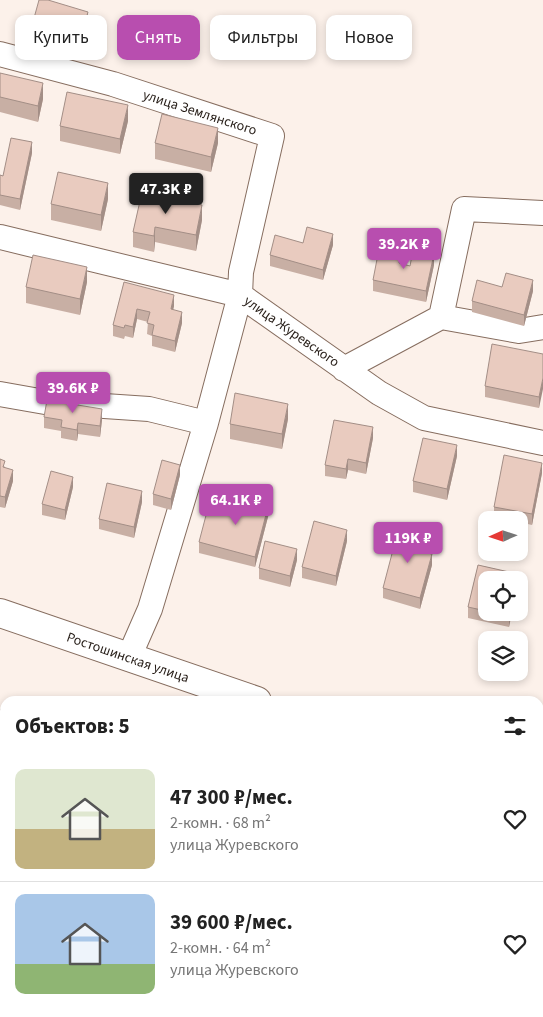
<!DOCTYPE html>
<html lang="ru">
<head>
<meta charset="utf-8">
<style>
	body { margin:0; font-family:"Source Sans 3",sans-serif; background:#f6f6f6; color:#222; height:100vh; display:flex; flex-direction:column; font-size:19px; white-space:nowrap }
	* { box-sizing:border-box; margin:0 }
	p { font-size:16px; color:#767676 }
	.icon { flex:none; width:28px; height:28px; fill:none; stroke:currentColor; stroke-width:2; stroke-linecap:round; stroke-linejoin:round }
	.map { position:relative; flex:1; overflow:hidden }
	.side { position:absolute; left:0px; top:696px; width:544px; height:321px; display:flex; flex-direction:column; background:#fff; border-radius:15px 15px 0 0; box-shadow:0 2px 8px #0003 }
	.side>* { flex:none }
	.top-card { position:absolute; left:15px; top:15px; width:514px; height:45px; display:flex; gap:10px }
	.needle { width:32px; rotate:267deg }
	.fabs { position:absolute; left:478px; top:511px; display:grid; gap:10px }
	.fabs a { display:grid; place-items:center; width:50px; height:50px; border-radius:10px; background:#fff; box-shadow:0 2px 8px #0003; font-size:25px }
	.price { position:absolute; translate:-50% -42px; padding:0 11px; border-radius:5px; background:#b84eaf; color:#fff; font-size:16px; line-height:32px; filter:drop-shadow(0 1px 2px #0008) }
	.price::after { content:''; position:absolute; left:50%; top:30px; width:15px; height:11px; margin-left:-8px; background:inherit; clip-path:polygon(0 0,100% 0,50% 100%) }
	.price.on { background:#222; color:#fff }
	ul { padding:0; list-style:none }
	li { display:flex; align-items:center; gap:15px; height:125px; padding:0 15px }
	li+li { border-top:1px solid #e0e0e0 }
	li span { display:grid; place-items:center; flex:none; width:140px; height:100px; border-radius:10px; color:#555 }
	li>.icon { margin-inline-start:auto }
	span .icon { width:60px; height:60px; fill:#fffc; stroke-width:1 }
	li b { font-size:21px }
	h2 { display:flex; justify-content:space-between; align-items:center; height:60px; padding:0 15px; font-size:21px }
	.tag { padding:0 18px; border-radius:10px; background:#fff; box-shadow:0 2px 8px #0003; font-size:18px; line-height:45px }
	.tag.on { background:#b84eaf; color:#fff }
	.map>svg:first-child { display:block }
</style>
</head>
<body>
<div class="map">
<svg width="543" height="1017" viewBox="0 0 543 1017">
	<rect width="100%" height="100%" fill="#fcf1ea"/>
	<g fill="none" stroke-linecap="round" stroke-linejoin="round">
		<defs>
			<path id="minor" d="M 0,54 L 113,84 L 272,136 L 241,272 L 240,295 L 206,423 L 150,609 L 129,657
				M 0,237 L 240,295 L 379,393 L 424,418 L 543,443
				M 441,317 L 519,331 L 543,327
				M 344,369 L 441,317 L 464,209 L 543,213
				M 0,394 L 45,402 L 149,409 L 206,423
				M 0,870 L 5,869
				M 409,1012 L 421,1015
				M 183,1017 L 185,1012"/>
			<path id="major" d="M 0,613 L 257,701
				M 539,799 L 543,801"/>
		</defs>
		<use href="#minor" stroke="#866d5f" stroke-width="26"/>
		<use href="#major" stroke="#866d5f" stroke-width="30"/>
		<use href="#minor" stroke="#fff" stroke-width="24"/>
		<use href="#major" stroke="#fff" stroke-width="28"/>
	</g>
	<path fill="#c8afa4" d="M 88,27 L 79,58 L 31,45 L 31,29 Z
		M 0,73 L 43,99 L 38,122 L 0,112 Z
		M 128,121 L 120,154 L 60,141 L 60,126 Z
		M 155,143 L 218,143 L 211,172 L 155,159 Z
		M 32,153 L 20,210 L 0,205 L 0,175 L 3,176 Z
		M 142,192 L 202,220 L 196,251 L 155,242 L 154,252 L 133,247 L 133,232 Z
		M 108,199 L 101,231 L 51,220 L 51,204 Z
		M 303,243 L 333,245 L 323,280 L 270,266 L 270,255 Z
		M 401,264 L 410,266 L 434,265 L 426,302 L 373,291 L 373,280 Z
		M 87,282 L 80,315 L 26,303 L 26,287 Z
		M 124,282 L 174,306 L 173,309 L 182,323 L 175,352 L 152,346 L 152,336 L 147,334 L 148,322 L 137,319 L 133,338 L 125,336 L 124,339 L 113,336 L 113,325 Z
		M 502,287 L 533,291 L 524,326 L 472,312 L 472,301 Z
		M 543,354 L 539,408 L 485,397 L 485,386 Z
		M 44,417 L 102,420 L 100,437 L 78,434 L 77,441 L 61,438 L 61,431 L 44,428 Z
		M 288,419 L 282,449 L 230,439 L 230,424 Z
		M 373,438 L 366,474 L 348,470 L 346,479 L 325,476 L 325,465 Z
		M 457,456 L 447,500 L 413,492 L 413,481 Z
		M 0,459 L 13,481 L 5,508 L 0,507 Z
		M 542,473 L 532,525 L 519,522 L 519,520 L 507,520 L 494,517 L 494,507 Z
		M 180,475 L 171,510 L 153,505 L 153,494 Z
		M 73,487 L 65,520 L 42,515 L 42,504 Z
		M 142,502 L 134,538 L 99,529 L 99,519 Z
		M 235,511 L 269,513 L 255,567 L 199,553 L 199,542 Z
		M 347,541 L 336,586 L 302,578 L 302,567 Z
		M 426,546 L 424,552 L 432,565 L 420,609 L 383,598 L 383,588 Z
		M 297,560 L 290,587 L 259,579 L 259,568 Z
		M 478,565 L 518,574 L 518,580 L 486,580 L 486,612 L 512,612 L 509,627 L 468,618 L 468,607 Z
		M 539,899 L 543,901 L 543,947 L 539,945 Z"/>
	<path fill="#a38e86" d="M 88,12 L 88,27 L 79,58 L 79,43 Z
		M 43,83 L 43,99 L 38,122 L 38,106 Z
		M 128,105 L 128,121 L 120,154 L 120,139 Z
		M 218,128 L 218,143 L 211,172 L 211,157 Z
		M 32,142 L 32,153 L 20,210 L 20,199 Z
		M 108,183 L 108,199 L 101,231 L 101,215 Z
		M 202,205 L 202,220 L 196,251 L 196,235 Z
		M 155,227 L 155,242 L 154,252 L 154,236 Z
		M 333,234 L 333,245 L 323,280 L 323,270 Z
		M 434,254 L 434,265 L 426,302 L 426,291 Z
		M 87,267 L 87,282 L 80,315 L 80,299 Z
		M 533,280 L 533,291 L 524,326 L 524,315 Z
		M 174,295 L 174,306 L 171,320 L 171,309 Z
		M 137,309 L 137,319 L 133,338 L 133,327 Z
		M 182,312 L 182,323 L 175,352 L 175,341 Z
		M 543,378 L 543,389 L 539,408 L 539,397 Z
		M 288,404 L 288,419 L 282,449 L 282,434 Z
		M 102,409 L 102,420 L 100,437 L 100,426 Z
		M 78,423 L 78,434 L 77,441 L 77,430 Z
		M 373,427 L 373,438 L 366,474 L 366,463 Z
		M 457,445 L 457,456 L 447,500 L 447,489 Z
		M 348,459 L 348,470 L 346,479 L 346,469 Z
		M 542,463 L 542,473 L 532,525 L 532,514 Z
		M 180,465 L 180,475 L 171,510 L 171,499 Z
		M 13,470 L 13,481 L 5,508 L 5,497 Z
		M 73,477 L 73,487 L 65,520 L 65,510 Z
		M 142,491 L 142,502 L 134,538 L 134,527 Z
		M 269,503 L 269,513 L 255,567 L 255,557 Z
		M 347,530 L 347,541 L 336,586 L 336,576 Z
		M 426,535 L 426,546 L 422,562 L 422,552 Z
		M 297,549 L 297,560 L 290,587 L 290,576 Z
		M 432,554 L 432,565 L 420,609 L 420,598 Z
		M 509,612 L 512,612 L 509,627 Z
		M 4,711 L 4,722 L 0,732 L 0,721 Z
		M 4,771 L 4,781 L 0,794 L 0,783 Z
		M 57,1012 L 61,1012 L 59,1017 L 55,1017 Z"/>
	<path fill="#e9cbbf" stroke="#a38e86" d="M 39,0 L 48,0 L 88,12 L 79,43 L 31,29 Z
		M 0,73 L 43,83 L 38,106 L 0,97 Z
		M 67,92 L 128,105 L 120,139 L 60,126 Z
		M 162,114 L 218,128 L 211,157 L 155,143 Z
		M 11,138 L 32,142 L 20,199 L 0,195 L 0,175 L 3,176 Z
		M 58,172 L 108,183 L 101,215 L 51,204 Z
		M 142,192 L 202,205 L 196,235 L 155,227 L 154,236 L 133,232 Z
		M 307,227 L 333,234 L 323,270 L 270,255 L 275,235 L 303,243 Z
		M 379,249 L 401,254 L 399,263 L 410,266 L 413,250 L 434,254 L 426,291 L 373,280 Z
		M 33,255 L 87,267 L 80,299 L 26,287 Z
		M 506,273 L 533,280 L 524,315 L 472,301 L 477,280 L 502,287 Z
		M 124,282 L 174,295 L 171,309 L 182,312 L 175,341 L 152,335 L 154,325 L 147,323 L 150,312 L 137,309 L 133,327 L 125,325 L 124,328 L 113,325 Z
		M 492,344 L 543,354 L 543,378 L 539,397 L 485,386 Z
		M 235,393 L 288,404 L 282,434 L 230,424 Z
		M 47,400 L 102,409 L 100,426 L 78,423 L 77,430 L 61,427 L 62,420 L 44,417 Z
		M 334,420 L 373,427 L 366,463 L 348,459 L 346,469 L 325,465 Z
		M 423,438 L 457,445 L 447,489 L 413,481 Z
		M 504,455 L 542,463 L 532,514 L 494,507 Z
		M 0,459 L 5,461 L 3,467 L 13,470 L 5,497 L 0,496 Z
		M 162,460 L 180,465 L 171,499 L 153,494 Z
		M 51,471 L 73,477 L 65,510 L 42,504 Z
		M 107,483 L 142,491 L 134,527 L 99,519 Z
		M 239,495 L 269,503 L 255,557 L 199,542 L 209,504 L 235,511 Z
		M 314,521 L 347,530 L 336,576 L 302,567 Z
		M 399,527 L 426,535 L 422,552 L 432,554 L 420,598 L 383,588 Z
		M 265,541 L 297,549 L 290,576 L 259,568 Z
		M 478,565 L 518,574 L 517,580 L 486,580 L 486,611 L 468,607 Z
		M 492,612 L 509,612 L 509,616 Z
		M 0,709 L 4,711 L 0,721 Z
		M 0,769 L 4,771 L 0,783 Z
		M 539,899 L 543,901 L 543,936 L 539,934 Z
		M 21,1012 L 57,1012 L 55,1017 L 19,1017 Z
		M 316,1012 L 350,1012 L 357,1016 L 356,1017 L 314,1017 Z
		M 464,1012 L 480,1012 L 490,1017 L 462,1017 Z"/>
	<g text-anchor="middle" stroke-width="5" stroke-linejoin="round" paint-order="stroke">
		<g font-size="14" fill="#251c16" stroke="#fff">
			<text transform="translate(200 112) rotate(18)" y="5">улица Землянского</text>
			<text transform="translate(292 331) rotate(35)" y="5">улица Журевского</text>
			<text transform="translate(128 657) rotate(19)" y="5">Ростошинская улица</text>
		</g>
	</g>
</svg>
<div class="fabs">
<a><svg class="needle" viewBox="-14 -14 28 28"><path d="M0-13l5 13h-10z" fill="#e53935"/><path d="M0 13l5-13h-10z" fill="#767676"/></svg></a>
<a><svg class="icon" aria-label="locate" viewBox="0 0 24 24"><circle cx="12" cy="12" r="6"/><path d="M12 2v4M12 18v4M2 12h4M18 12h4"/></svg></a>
<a><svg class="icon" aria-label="layers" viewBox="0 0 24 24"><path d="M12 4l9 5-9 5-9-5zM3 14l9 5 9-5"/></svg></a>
</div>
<b class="price on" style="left:166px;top:215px">47.3K ₽</b>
<b class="price" style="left:404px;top:270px">39.2K ₽</b>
<b class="price" style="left:73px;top:414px">39.6K ₽</b>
<b class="price" style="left:236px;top:526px">64.1K ₽</b>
<b class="price" style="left:408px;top:564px">119K ₽</b>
<div class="top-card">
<a class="tag">Купить</a>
<a class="tag on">Снять</a>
<a class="tag">Фильтры</a>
<a class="tag">Новое</a>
</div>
<section class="side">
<h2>Объектов: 5<svg class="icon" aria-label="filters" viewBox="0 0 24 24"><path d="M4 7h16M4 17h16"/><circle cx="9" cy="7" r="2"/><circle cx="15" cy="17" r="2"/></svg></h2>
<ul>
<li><span style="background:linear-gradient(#dfe7d0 60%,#c2b280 0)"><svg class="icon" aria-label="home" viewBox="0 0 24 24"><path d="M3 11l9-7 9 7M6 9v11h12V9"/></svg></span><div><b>47 300 ₽/мес.</b><p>2-комн. · 68 m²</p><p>улица Журевского</p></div><svg class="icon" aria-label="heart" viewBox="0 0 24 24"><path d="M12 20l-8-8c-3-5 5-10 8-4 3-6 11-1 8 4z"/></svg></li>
<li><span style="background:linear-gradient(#a9c7e8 70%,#8fb573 0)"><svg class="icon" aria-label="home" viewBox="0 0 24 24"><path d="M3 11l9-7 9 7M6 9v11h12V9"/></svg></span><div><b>39 600 ₽/мес.</b><p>2-комн. · 64 m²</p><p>улица Журевского</p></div><svg class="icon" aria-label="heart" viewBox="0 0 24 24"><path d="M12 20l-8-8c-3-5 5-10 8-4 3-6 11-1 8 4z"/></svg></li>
</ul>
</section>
</div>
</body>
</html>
